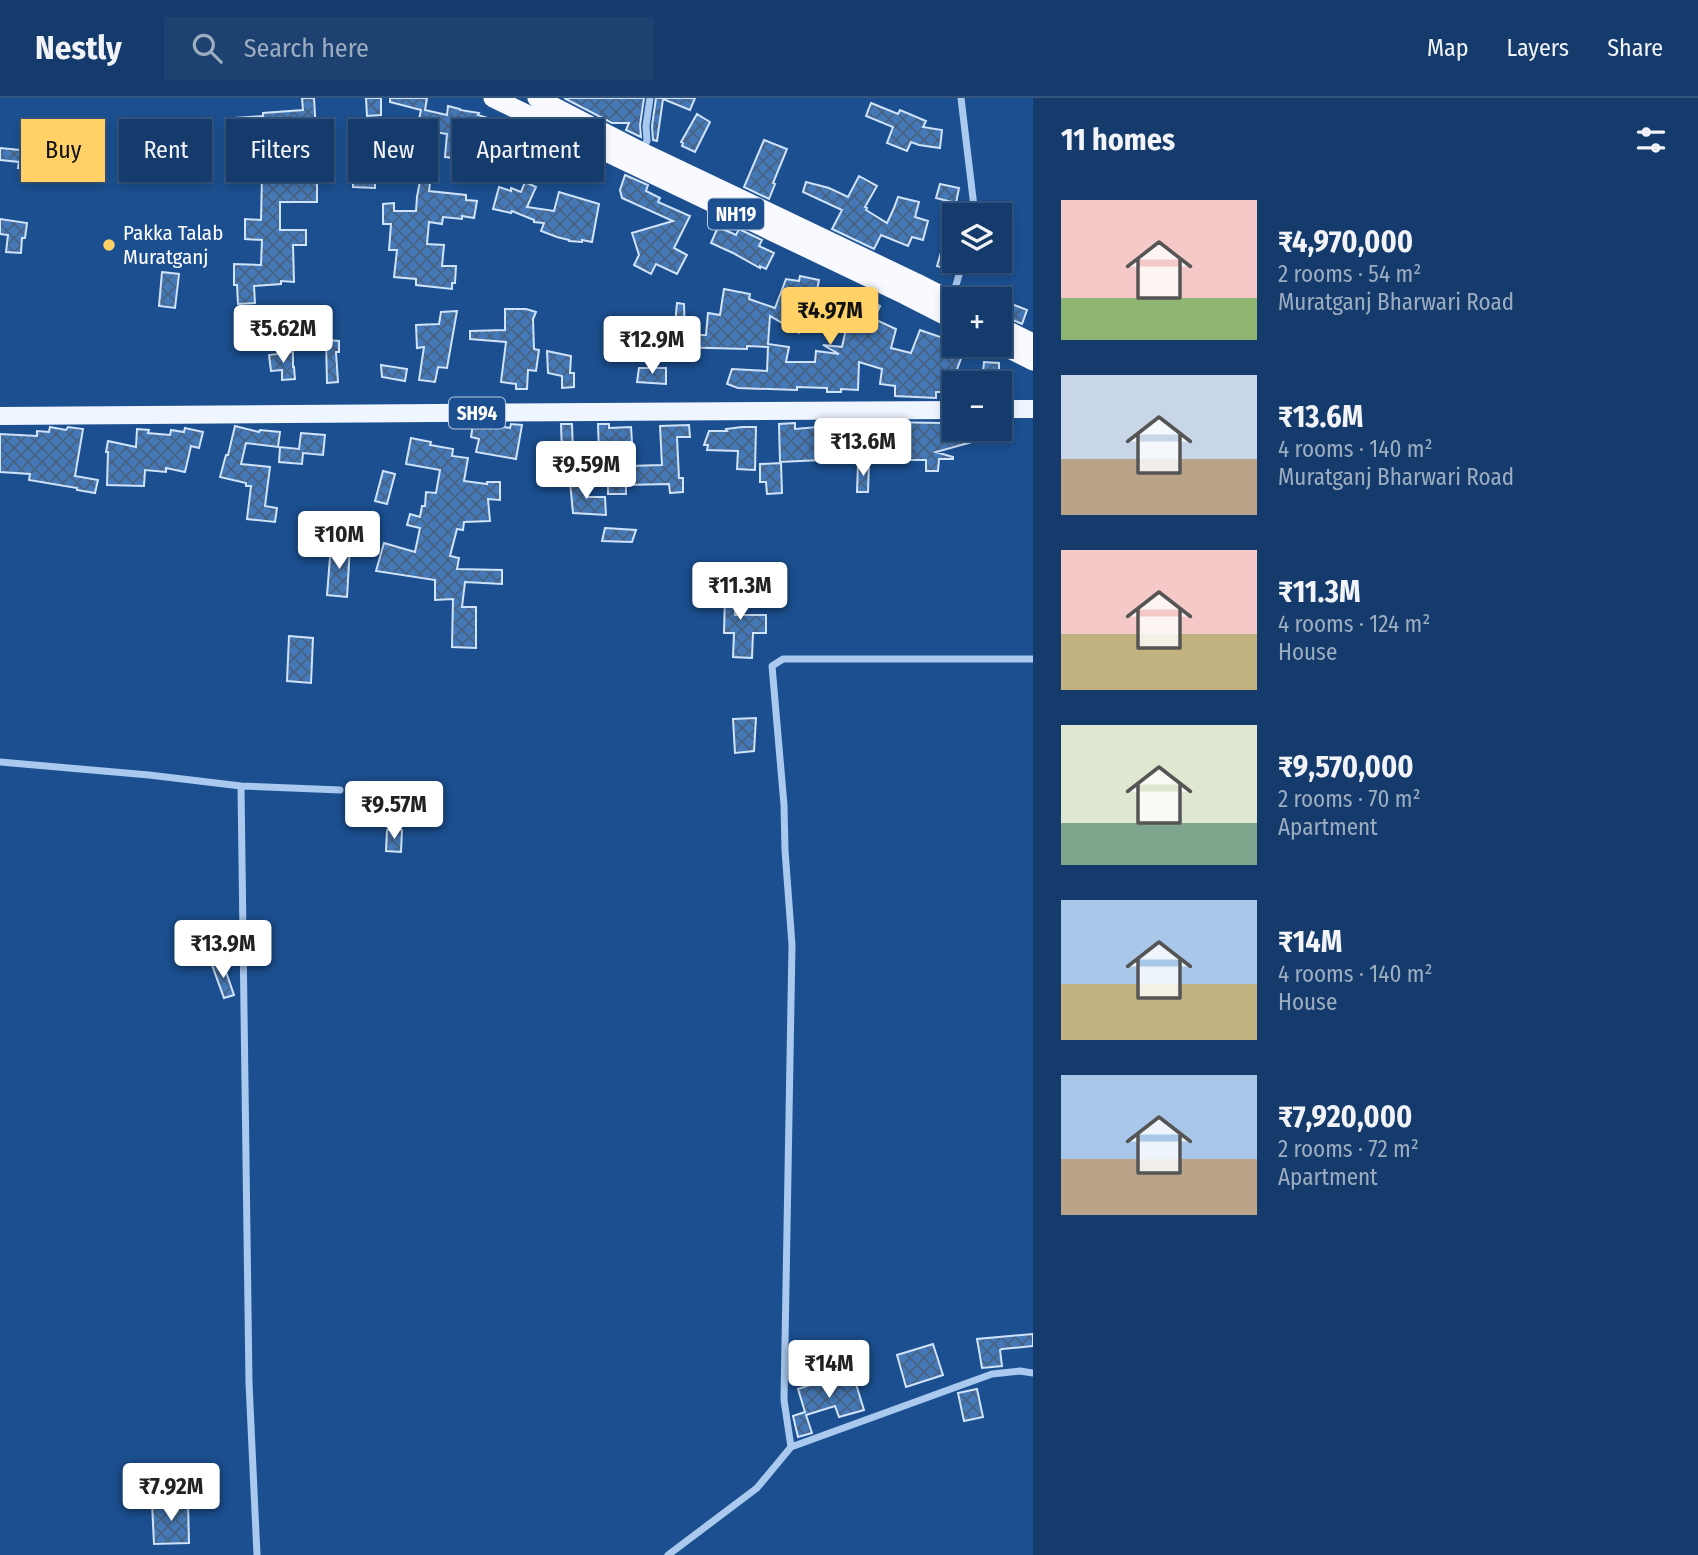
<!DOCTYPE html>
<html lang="en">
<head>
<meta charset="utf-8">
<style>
	body { margin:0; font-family:"Fira Sans Condensed",sans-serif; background:#1d4271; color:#f1f3f6; height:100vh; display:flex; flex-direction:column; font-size:26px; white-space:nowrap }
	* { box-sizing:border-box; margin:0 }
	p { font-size:23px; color:#9dadc1 }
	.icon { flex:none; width:38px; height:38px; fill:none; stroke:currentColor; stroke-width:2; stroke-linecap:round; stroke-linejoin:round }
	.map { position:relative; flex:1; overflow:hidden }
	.drawer { display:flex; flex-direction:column; background:#143b6b; width:665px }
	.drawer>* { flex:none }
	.top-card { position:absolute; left:21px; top:21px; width:665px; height:63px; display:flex; gap:14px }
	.buttons { position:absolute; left:942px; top:105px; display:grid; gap:14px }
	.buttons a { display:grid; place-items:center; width:70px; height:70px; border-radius:0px; background:#143b6b; box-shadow:0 4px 10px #0003,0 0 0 2px #33557e; font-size:35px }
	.price { position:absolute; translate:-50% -60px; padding:0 16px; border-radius:7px; background:#fff; color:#222; font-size:23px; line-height:46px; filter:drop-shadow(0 2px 4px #0008) }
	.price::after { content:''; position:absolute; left:50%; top:42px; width:21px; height:16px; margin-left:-10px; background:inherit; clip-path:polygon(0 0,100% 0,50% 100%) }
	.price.active { background:#ffd166; color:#111 }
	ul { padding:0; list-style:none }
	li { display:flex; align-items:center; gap:21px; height:175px; padding:0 28px }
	li span { display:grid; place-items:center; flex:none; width:196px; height:140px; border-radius:0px; color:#555 }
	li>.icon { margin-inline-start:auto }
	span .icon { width:84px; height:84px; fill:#fffc; stroke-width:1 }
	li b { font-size:30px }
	h2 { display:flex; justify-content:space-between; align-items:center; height:84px; padding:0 28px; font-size:30px }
	.chip { padding:0 24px; border-radius:0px; background:#143b6b; box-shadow:0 4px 10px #0003,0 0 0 2px #33557e; font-size:24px; line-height:63px }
	.chip.active { background:#ffd166; color:#111 }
	header { display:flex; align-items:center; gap:42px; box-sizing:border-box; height:98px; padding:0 35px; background:#143b6b; border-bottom:2px solid #33557e }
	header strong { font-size:33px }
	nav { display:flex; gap:38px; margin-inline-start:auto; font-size:24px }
	.search { width:490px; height:63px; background:#1d4271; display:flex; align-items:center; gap:18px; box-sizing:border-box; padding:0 24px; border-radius:0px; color:#9dadc1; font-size:26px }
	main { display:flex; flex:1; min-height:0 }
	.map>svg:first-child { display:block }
</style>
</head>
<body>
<header>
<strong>Nestly</strong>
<div class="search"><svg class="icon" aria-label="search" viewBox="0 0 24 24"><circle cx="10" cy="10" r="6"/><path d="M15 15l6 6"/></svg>Search here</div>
<nav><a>Map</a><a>Layers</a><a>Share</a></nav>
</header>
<main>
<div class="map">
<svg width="1033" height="1457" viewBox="0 0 1033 1457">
	<defs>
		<pattern id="building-cross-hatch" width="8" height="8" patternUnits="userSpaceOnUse" patternTransform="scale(1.75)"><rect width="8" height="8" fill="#4478b7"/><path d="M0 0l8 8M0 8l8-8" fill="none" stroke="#486282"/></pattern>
	</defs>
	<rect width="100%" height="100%" fill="#1b4f8f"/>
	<path fill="url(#building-cross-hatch)" stroke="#cfe3fa" stroke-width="2" d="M 302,0 L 314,0 L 316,33 L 288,35 L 288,78 L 317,80 L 317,104 L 280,104 L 280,132 L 306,132 L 306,147 L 293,147 L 294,184 L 281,183 L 281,186 L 254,188 L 255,205 L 238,206 L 237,187 L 234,187 L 234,166 L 261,167 L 262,142 L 245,141 L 245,121 L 261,122 L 262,77 L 260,77 L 260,53 L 257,53 L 256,32 L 236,34 L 235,20 L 263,18 L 263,15 L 303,12 Z
		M 366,0 L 381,0 L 381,17 L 367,18 Z
		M 390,0 L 427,0 L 425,12 L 447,17 L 448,8 L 460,11 L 460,12 L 479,15 L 478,17 L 497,23 L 493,35 L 467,30 L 464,61 L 445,59 L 447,36 L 417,31 L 421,12 L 390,4 Z
		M 564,0 L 644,0 L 640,27 L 641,39 L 626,32 L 629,25 L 612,25 Z
		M 656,0 L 695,0 L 690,12 L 663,1 L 657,43 L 653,42 L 652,28 Z
		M 871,5 L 898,16 L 900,12 L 926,23 L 923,29 L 942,32 L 940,50 L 919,47 L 911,44 L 907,53 L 887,45 L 893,29 L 866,18 Z
		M 697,16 L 710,24 L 695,54 L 682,48 L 683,45 L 681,44 Z
		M 388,42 L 423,43 L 420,59 L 433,62 L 429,93 L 466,97 L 466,102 L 477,103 L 474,120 L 462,118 L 462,121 L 443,119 L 442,126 L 429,124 L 427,146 L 444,147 L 442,168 L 456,168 L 455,185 L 452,185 L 452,191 L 416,187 L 416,181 L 394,179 L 397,152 L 389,152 L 391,126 L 383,126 L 383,106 L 394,105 L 394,113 L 416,113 L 417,99 L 422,72 L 387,72 Z
		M 764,42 L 787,51 L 773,85 L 775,86 L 769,101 L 744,89 Z
		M 21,45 L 37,46 L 34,71 L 18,70 L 19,64 L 0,62 L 0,50 L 20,52 Z
		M 75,45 L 80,45 L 88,51 L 91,67 L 83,74 L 73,76 L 64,72 L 59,63 L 62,52 L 65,48 Z
		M 625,77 L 648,87 L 646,93 L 660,100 L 658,104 L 690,118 L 674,150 L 687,157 L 677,176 L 656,166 L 651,176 L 634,167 L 639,157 L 632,135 L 673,123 L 622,100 L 620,92 Z
		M 353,78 L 375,79 L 375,90 L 353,89 Z
		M 859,78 L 877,88 L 865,109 L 867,110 L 866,112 L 887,125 L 894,110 L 898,99 L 919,104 L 915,119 L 928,123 L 923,142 L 912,139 L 908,148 L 881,137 L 874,151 L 832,131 L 842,112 L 803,94 L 806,84 L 829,90 L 848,99 Z
		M 525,84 L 536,89 L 527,109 L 554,113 L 559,94 L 599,106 L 592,144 L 582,142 L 582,144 L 569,143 L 569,142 L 557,139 L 541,133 L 544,125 L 534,124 L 534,122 L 512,113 L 511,115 L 493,111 L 499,89 L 511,93 L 511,90 L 521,94 Z
		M 940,86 L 959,90 L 956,105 L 936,100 Z
		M 0,121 L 27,125 L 25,140 L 22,140 L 21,155 L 6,154 L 8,137 L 0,136 Z
		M 950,124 L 954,125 L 954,173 L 937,168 Z
		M 718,129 L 736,137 L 739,131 L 762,142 L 759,148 L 774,155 L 766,171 L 760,168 L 760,170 L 733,155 L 711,145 Z
		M 162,174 L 179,176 L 175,210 L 159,208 Z
		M 800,178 L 819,182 L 816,197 L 813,197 L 804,222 L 806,223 L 799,235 L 770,218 L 768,246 L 789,249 L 786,264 L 815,264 L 816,253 L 839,256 L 823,247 L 842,249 L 846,231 L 845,230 L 850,215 L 836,207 L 842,197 L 866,209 L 869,203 L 880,208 L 874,221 L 896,231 L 891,250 L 911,255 L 920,232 L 946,241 L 946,243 L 965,250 L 956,274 L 983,275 L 984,264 L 999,265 L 999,285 L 952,285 L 951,294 L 936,294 L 936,300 L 895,298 L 895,288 L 880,286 L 882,271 L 859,264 L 858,292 L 841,291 L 841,294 L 827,294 L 827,290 L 797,289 L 797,292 L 738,290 L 727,286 L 732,271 L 767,273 L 768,249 L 747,248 L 747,251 L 673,249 L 677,205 L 684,206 L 685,237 L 706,237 L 708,215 L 720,217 L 724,191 L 750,196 L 749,201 L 775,210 L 786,181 L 799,183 Z
		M 999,201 L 1027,212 L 1022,226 L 999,216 Z
		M 505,211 L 526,211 L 536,214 L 533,221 L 534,251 L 539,252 L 536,273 L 528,272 L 527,291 L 516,291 L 516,286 L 501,284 L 506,244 L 470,241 L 470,233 L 505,232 Z
		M 457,213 L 447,270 L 438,269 L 435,284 L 419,282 L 424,249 L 417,250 L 416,227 L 439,226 L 441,214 Z
		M 326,242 L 339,243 L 339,254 L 336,254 L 338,284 L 327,285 Z
		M 547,253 L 571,258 L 570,275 L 574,275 L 574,289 L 562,290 L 562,278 L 548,275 Z
		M 293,254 L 293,269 L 294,269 L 295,281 L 282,282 L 282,272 L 271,273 L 269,257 Z
		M 381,267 L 407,271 L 405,283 L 382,279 Z
		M 639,270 L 666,270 L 666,286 L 637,284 Z
		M 885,324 L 942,325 L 942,331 L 969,331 L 972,344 L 936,354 L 953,359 L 953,361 L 939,361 L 938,373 L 926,373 L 926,362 L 905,362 L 905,345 L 885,345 Z
		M 795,325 L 795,331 L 817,329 L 821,362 L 780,364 L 779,326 Z
		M 473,326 L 486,326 L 510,330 L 511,326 L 522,327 L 516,361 L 476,354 L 479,341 L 471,339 Z
		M 561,326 L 572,326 L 573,354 L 562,354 Z
		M 598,326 L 609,326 L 609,330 L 631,329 L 632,344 L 628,344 L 628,368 L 662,367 L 660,328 L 689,327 L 690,339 L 677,339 L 679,380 L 683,380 L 683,394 L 670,395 L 669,386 L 626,387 L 626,396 L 608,396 L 608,368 L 584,368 L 585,373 L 568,371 L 568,368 L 558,368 L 558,360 L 599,356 Z
		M 860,326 L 862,348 L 841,349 L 840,327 Z
		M 235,328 L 259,334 L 260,332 L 280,334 L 278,349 L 246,345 L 241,366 L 270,369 L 265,408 L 277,410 L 275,424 L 247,421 L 251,388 L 246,388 L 246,385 L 220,379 L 226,357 L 228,357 Z
		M 50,329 L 66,332 L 68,329 L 83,331 L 75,378 L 98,382 L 95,395 L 77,392 L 77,390 L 29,382 L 30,376 L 0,374 L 0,336 L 37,338 L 37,333 L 49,334 Z
		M 742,329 L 756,329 L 755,372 L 737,371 L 738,353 L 707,352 L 708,347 L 704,347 L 709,333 L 727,333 L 726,331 Z
		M 185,330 L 203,334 L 199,350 L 191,348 L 185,374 L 166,370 L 166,374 L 145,372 L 144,388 L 107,387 L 108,354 L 106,354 L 108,343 L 136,349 L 137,331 L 149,332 L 148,335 L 170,337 L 171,332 L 184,334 Z
		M 301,335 L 325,337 L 323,357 L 303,355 L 302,366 L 279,364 L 280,349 L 299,351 Z
		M 411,340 L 431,344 L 430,347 L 453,351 L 452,358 L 468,360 L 464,383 L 487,386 L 487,384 L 500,384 L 500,402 L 488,401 L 490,423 L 464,424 L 463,432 L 457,431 L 450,458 L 459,460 L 457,471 L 502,472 L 502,486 L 465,484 L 462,509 L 476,509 L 476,550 L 452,549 L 453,501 L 435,502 L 435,482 L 376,473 L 384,445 L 415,454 L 420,430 L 407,427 L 410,416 L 420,419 L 422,408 L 425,408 L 426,394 L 436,395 L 440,372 L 406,366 Z
		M 781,365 L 782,395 L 767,396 L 766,384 L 760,384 L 760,366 Z
		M 858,366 L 869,366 L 868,394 L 857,394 Z
		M 383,373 L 395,376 L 387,406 L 375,403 Z
		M 570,384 L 586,384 L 587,399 L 605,399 L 606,417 L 573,415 Z
		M 605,430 L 636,432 L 632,444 L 602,443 Z
		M 331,447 L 350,448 L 347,499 L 327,497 Z
		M 720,482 L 736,482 L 735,517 L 766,517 L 766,535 L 753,535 L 752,560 L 733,559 L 734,535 L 724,535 L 725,498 L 720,498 Z
		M 289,538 L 313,540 L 311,585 L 287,583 Z
		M 756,620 L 754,653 L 735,655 L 733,621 Z
		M 387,732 L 402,732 L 401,754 L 386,753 Z
		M 223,865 L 234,897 L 224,900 L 212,867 Z
		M 1033,1236 L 1033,1248 L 1002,1251 L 1000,1252 L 1002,1268 L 982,1270 L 977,1241 Z
		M 933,1246 L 943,1277 L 906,1289 L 897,1257 Z
		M 852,1273 L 864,1312 L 839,1319 L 835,1308 L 806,1317 L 812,1335 L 798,1339 L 793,1318 L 805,1314 L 798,1291 Z
		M 977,1291 L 983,1319 L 964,1323 L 958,1295 Z
		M 188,1404 L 189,1445 L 154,1446 L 152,1405 Z"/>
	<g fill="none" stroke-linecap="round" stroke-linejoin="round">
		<path stroke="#a9c9ee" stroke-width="7" d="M 961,0 L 975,117
			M 641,53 L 647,43 L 646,28 L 650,0
			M 952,201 L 963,163
			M 0,664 L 149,677 L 241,688 L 340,692
			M 241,688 L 249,1285 L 257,1457
			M 791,1349 L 784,1302 L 792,847 L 785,752 L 784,707 L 772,568 L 783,561 L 1033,561
			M 668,1457 L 757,1390 L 791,1349 L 992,1276 L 1020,1273 L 1033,1275"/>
		<path stroke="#f0f6ff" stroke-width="18" d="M 999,311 L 1033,311
			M 0,318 C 318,313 636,316 954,312"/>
		<path stroke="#f8faff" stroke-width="19" d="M 493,0 L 905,197 L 954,222
			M 537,0 L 640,53 L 917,185 L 954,204
			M 999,228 L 1033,245
			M 999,246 L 1033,263"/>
	</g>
	<circle fill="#ffd166" stroke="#1b4f8f" stroke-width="2.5" cx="109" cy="147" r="7"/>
	<g text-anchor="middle" stroke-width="5" stroke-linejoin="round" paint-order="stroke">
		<g fill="#1b4f8f" stroke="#bbcadd" stroke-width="2">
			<rect x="708" y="100.5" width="56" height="31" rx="5"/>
			<rect x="449" y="299.5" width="56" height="31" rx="5"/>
		</g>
		<g font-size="19" font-weight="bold" fill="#fff">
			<text x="736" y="123">NH19</text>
			<text x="477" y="322">SH94</text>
		</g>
		<g font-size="21" fill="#fff" stroke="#1b4f8f" text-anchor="start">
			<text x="123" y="142">Pakka Talab<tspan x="123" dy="24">Muratganj</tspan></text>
		</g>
	</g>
</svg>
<div class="buttons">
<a><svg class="icon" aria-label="layers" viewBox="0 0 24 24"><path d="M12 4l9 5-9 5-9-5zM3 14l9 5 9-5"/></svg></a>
<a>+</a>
<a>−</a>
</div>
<b class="price active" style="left:830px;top:249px">₹4.97M</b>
<b class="price" style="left:283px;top:267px">₹5.62M</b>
<b class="price" style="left:652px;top:278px">₹12.9M</b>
<b class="price" style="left:863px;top:380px">₹13.6M</b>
<b class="price" style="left:586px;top:403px">₹9.59M</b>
<b class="price" style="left:339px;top:473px">₹10M</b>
<b class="price" style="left:740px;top:524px">₹11.3M</b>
<b class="price" style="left:394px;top:743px">₹9.57M</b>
<b class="price" style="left:223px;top:882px">₹13.9M</b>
<b class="price" style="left:829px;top:1302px">₹14M</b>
<b class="price" style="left:171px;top:1425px">₹7.92M</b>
<div class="top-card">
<a class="chip active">Buy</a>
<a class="chip">Rent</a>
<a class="chip">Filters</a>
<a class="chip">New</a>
<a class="chip">Apartment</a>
</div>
</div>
<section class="drawer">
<h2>11 homes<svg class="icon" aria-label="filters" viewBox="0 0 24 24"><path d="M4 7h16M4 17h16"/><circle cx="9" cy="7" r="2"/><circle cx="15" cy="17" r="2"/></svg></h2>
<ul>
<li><span style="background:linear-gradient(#f6c9c9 70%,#8fb573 0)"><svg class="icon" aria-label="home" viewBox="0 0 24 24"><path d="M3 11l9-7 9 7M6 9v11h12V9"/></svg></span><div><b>₹4,970,000</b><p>2 rooms · 54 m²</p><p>Muratganj Bharwari Road</p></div></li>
<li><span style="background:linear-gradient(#c9d6e8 60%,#b9a48a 0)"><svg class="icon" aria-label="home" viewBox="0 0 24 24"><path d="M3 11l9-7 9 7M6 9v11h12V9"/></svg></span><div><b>₹13.6M</b><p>4 rooms · 140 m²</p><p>Muratganj Bharwari Road</p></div></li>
<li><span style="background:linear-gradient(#f6c9c9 60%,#c2b280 0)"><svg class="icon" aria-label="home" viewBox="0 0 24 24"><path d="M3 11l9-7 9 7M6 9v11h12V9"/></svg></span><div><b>₹11.3M</b><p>4 rooms · 124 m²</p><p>House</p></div></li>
<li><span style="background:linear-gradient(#dfe7d0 70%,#7fa58c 0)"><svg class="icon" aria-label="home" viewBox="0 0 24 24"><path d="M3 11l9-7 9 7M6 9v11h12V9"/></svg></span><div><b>₹9,570,000</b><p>2 rooms · 70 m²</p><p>Apartment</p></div></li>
<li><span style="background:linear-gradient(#a9c7e8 60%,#c2b280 0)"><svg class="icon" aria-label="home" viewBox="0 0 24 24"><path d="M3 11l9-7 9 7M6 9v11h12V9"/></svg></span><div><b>₹14M</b><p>4 rooms · 140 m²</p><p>House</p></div></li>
<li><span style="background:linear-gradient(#a9c7e8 60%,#b9a48a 0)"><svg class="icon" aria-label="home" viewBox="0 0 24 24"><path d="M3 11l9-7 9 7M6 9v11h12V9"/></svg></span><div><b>₹7,920,000</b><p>2 rooms · 72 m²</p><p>Apartment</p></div></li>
</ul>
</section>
</main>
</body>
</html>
